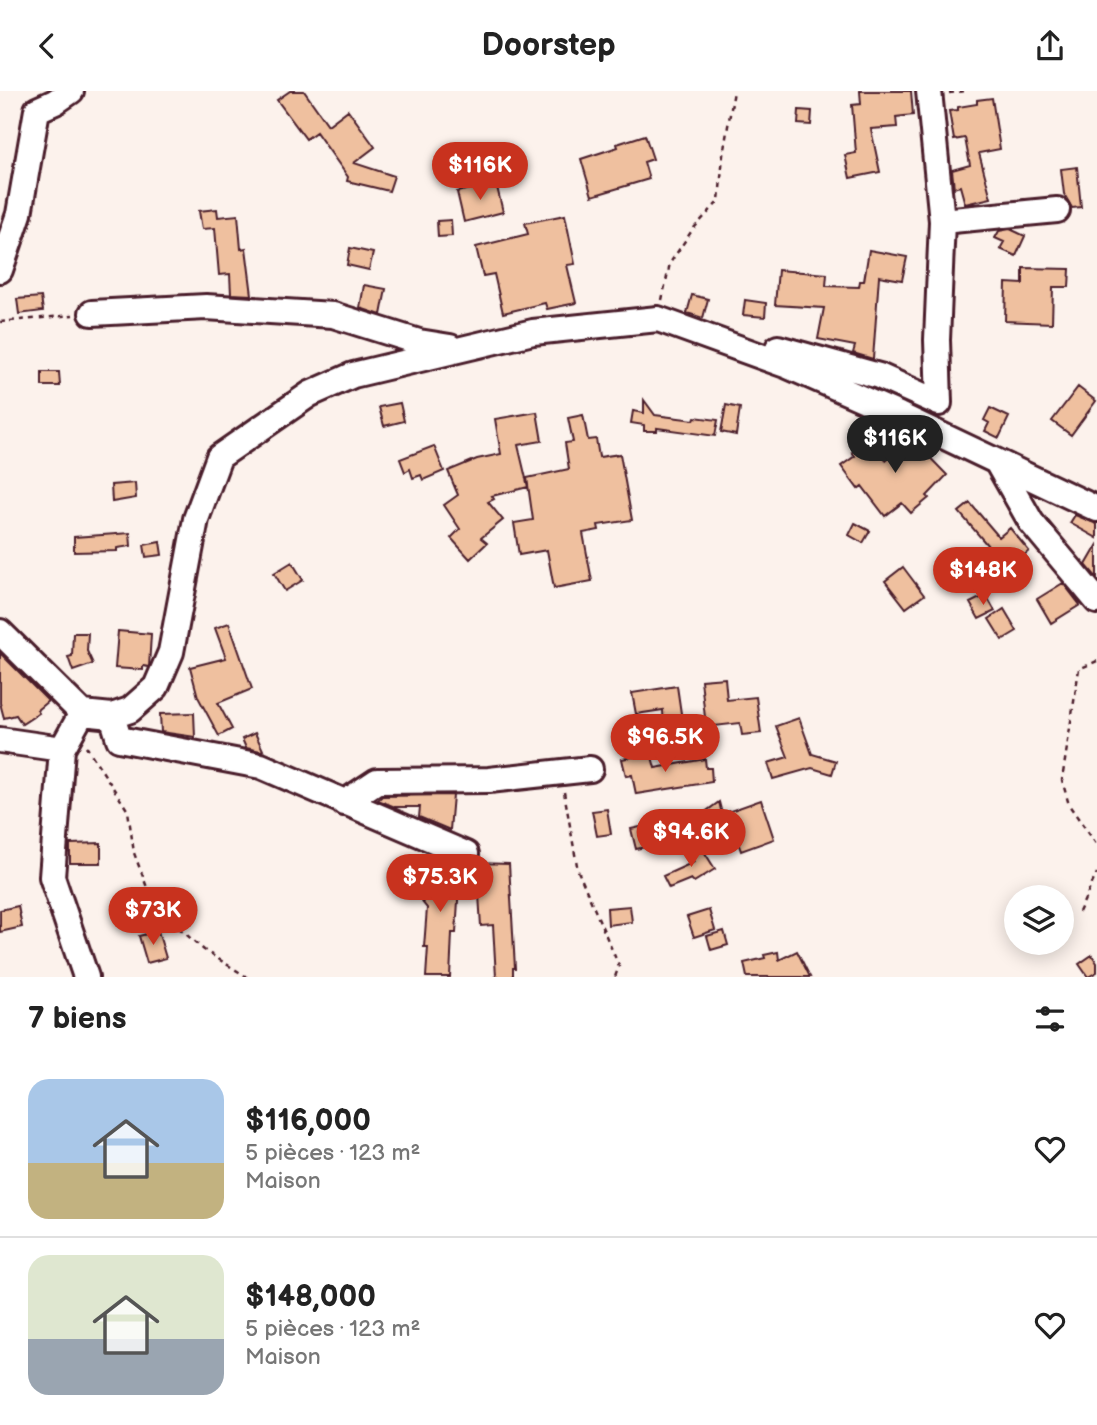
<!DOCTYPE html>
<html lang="fr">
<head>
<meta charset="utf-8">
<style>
	body { margin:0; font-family:"Balsamiq Sans",sans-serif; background:#f6f6f6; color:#222; height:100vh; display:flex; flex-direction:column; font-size:26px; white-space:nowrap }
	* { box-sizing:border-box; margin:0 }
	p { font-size:23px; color:#767676 }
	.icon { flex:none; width:38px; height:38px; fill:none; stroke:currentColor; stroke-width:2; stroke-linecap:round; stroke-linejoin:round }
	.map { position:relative; height:886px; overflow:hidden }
	.drawer { display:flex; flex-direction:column; background:#fff; flex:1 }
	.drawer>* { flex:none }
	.controls { position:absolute; left:1004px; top:794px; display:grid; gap:14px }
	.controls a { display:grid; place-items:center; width:70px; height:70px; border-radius:50%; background:#fff; box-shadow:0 4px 18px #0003; font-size:35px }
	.price { position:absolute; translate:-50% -60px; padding:0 16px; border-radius:24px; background:#c8321e; color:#fff; font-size:23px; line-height:46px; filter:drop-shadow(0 2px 4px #0008) }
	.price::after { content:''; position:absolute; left:50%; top:42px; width:21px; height:16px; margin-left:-10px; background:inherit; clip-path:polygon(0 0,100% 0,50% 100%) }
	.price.active { background:#222; color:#fff }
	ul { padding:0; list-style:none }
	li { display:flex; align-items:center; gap:21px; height:175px; padding:0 28px }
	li+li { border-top:2px solid #e0e0e0 }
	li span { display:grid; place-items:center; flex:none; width:196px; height:140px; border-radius:21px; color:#555 }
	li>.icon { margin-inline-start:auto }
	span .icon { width:84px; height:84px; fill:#fffc; stroke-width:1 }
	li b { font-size:30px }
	h2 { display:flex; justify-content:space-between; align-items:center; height:84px; padding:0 28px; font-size:30px }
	header { display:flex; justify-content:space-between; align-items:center; height:91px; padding:0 28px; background:#fff; font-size:32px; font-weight:800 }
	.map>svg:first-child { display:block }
</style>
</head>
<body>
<header><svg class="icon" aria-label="back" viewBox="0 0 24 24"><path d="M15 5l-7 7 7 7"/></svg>Doorstep<svg class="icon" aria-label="share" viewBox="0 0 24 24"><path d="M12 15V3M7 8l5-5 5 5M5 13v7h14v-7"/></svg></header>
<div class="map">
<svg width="1097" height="886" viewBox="0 0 1097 886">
	<rect width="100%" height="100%" fill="#fcf2ec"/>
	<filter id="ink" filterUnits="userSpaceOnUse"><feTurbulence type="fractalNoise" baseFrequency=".0143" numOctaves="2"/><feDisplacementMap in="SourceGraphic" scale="14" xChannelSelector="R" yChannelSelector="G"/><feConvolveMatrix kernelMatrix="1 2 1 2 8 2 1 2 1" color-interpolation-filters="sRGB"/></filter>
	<g filter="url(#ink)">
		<path fill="#efc09f" stroke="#4a1f2b" stroke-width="2" d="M 290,0 L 304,0 L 328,34 L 348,19 L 375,56 L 354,72 L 394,85 L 389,100 L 347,90 L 348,86 L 316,41 L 306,48 L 277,9 Z
			M 860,0 L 911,0 L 913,24 L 896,26 L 897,36 L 871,38 L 880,81 L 850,87 L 845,64 L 856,62 L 852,14 L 861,13 Z
			M 992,7 L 1000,58 L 979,62 L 991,107 L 965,113 L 960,95 L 954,97 L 952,79 L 970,74 L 965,47 L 954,49 L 949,20 L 958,19 L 958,16 L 977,13 L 977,9 Z
			M 799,19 L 812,20 L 811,34 L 798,33 Z
			M 645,44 L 653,68 L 644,71 L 649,88 L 592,105 L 581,68 L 618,56 L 617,53 Z
			M 1077,76 L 1081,116 L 1072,117 L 1064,103 L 1061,78 Z
			M 496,92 L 503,121 L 464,131 L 457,101 Z
			M 217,118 L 218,126 L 238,124 L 241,158 L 246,157 L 252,204 L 231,203 L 230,183 L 219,184 L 215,137 L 202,138 L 199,120 Z
			M 565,124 L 575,173 L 567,174 L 576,212 L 547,218 L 545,212 L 503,222 L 494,183 L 483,185 L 476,156 L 528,143 L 525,132 Z
			M 451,129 L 452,145 L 438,146 L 437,130 Z
			M 1010,138 L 1025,145 L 1016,165 L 1000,158 L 1004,151 L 995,147 L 999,140 Z
			M 350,157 L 373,162 L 369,179 L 347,174 Z
			M 869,159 L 907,166 L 902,189 L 879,185 L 873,268 L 853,262 L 855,255 L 818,248 L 824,217 L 775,214 L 778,179 L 827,183 L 826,195 L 859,196 L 860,190 L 864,190 Z
			M 1023,177 L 1070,178 L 1069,196 L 1053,196 L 1052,232 L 1005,230 L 1006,192 L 1023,193 Z
			M 364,194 L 386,198 L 381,224 L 360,217 Z
			M 692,204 L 708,208 L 703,227 L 687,222 Z
			M 41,206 L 43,220 L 19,223 L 17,208 Z
			M 745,209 L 766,212 L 765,226 L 743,224 Z
			M 42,281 L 59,281 L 60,295 L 42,295 Z
			M 1078,296 L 1096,310 L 1071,344 L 1052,330 Z
			M 644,309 L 655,324 L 694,329 L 695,326 L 718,329 L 715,345 L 657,337 L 657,340 L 644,340 L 644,334 L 631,332 L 633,320 L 644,322 Z
			M 400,312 L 404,330 L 384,335 L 379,316 Z
			M 726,314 L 740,317 L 736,344 L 721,341 Z
			M 990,317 L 1009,326 L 999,347 L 985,340 L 989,332 L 984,329 Z
			M 537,321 L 542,350 L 518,354 L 528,396 L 492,405 L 494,408 L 488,411 L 503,429 L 481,447 L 487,452 L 470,468 L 451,447 L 460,438 L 444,414 L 458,404 L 448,380 L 477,368 L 501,363 L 495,328 Z
			M 583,324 L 588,349 L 596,348 L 599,366 L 620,363 L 632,429 L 598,434 L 599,439 L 583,442 L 592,490 L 554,497 L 547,459 L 519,464 L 514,432 L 533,429 L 527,387 L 569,378 L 565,352 L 573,351 L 568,327 Z
			M 910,346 L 947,384 L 927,405 L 929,407 L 911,422 L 902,412 L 885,425 L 862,395 L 858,398 L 841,375 L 855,365 L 852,361 L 875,348 L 886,369 Z
			M 434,355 L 444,380 L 423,389 L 421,384 L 413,387 L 410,378 L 405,381 L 400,368 Z
			M 135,392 L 136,407 L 112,411 L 111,394 Z
			M 970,412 L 999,446 L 1010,437 L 1029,460 L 1008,478 L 1000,468 L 987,478 L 976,465 L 988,455 L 959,421 Z
			M 1075,424 L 1097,433 L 1097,447 L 1070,432 Z
			M 855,432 L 870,440 L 863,452 L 849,444 Z
			M 130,442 L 131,455 L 117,457 L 117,460 L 74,461 L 74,446 Z
			M 160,451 L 162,464 L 146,466 L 144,454 Z
			M 1097,455 L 1097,487 L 1086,474 Z
			M 292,471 L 303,489 L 285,500 L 274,482 Z
			M 903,476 L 924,504 L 906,517 L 885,490 Z
			M 1063,492 L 1080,514 L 1051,532 L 1037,508 Z
			M 986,504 L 995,520 L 979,528 L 970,512 Z
			M 1004,518 L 1017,540 L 1002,549 L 989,528 Z
			M 229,532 L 252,598 L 218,612 L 232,638 L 219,645 L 198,606 L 190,576 L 226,567 L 215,537 Z
			M 118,540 L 151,543 L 149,576 L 143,575 L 143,579 L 115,577 Z
			M 73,542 L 88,542 L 87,560 L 93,573 L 73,580 L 68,566 L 72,565 Z
			M 0,562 L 48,610 L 37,619 L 39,622 L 22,633 L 16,624 L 4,627 L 0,612 Z
			M 725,587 L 727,609 L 756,606 L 761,642 L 742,644 L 740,632 L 706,636 L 701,589 Z
			M 677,595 L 683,636 L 664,638 L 663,619 L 636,623 L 632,602 Z
			M 194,622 L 195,646 L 161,641 L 160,623 Z
			M 799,627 L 812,663 L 836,670 L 832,683 L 812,677 L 773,688 L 768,672 L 788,666 L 776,635 Z
			M 255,642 L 263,659 L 261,660 L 246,657 L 242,648 Z
			M 651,662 L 655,677 L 705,668 L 706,677 L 711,677 L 712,691 L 636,703 L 632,684 L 626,685 L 622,668 Z
			M 453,704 L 450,739 L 419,726 L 420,716 L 395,716 L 378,709 L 382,705 Z
			M 761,709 L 774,748 L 741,760 L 734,740 L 696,749 L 686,735 L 719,711 L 722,723 Z
			M 607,718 L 611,743 L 597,745 L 592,720 Z
			M 654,733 L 658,753 L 636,758 L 631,738 Z
			M 101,752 L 101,772 L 70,772 L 70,753 Z
			M 700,754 L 715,778 L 694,791 L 691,788 L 669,797 L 663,785 L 694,771 L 687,762 Z
			M 439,768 L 460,777 L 456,842 L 452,842 L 450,886 L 426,886 L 428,856 L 424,856 L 427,817 L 422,811 L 422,771 L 439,771 Z
			M 477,772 L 509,773 L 515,877 L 513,877 L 513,886 L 496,886 L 493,834 L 481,835 Z
			M 18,815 L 22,836 L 0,841 L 0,819 Z
			M 630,815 L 632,831 L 608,834 L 607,817 Z
			M 709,819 L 715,839 L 694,846 L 687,826 Z
			M 158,840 L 166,867 L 147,872 L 139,845 Z
			M 724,840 L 728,854 L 711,859 L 707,845 Z
			M 797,860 L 810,886 L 747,886 L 744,872 L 765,867 L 764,864 L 778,861 L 779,869 Z
			M 1092,864 L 1097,872 L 1097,881 L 1088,886 L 1079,873 Z"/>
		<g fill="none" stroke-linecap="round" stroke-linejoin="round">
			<defs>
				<path id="minor" d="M 942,130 L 1057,119
					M 0,179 L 19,123 L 37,19 L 55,11 L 71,0
					M 92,222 L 206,216 L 333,224 L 419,251 L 450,256
					M 778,257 L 879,285 L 939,312 L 937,249 L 942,130 L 929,0
					M 997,371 L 1031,431 L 1097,510
					M 0,541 L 82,622 L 112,625 L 130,619 L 156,596 L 171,561 L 196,428 L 219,366 L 310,303 L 353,284 L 533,241 L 658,228 L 788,275 L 899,324 L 1097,418
					M 82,622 L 62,658 L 52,786 L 86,886
					M 112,625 L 119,648 L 261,675 L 466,763
					M 0,649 L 62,658
					M 344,712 L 377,690 L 489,689 L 590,678"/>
			</defs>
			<use href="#minor" stroke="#4a1f2b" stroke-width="30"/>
			<path stroke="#4a1f2b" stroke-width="2.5" stroke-dasharray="5 5" stroke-linecap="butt" d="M 949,2 L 966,0
				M 662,209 L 670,172 L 693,138 L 719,110 L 723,64 L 734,0
				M 0,231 L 73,224
				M 1097,570 L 1079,578 L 1062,689 L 1069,714 L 1097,754
				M 86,655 L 128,720 L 134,762 L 154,815 L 204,859 L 247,886
				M 564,701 L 578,780 L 619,875 L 615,886
				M 1079,821 L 1097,782"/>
			<use href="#minor" stroke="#fff" stroke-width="24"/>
		</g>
	</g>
</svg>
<div class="controls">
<a><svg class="icon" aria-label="layers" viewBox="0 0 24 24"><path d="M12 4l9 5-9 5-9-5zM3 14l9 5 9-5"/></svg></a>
</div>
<b class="price" style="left:480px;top:111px">$116K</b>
<b class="price active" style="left:895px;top:384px">$116K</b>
<b class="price" style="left:983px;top:516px">$148K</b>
<b class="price" style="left:665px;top:683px">$96.5K</b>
<b class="price" style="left:691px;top:778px">$94.6K</b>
<b class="price" style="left:440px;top:823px">$75.3K</b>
<b class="price" style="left:153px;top:856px">$73K</b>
</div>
<section class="drawer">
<h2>7 biens<svg class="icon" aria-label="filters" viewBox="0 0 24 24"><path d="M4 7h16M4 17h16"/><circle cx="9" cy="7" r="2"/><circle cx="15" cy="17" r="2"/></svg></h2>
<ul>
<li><span style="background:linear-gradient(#a9c7e8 60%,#c2b280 0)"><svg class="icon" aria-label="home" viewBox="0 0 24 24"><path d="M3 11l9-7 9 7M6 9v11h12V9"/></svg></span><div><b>$116,000</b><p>5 pièces · 123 m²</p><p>Maison</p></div><svg class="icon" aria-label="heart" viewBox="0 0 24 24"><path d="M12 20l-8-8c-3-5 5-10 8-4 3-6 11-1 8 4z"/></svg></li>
<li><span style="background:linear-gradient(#dfe7d0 60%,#9aa5b1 0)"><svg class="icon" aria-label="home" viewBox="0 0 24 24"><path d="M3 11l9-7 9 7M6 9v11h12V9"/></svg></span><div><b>$148,000</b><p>5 pièces · 123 m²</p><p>Maison</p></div><svg class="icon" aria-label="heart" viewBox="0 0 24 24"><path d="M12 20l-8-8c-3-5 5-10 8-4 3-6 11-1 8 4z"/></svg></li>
</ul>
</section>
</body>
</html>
